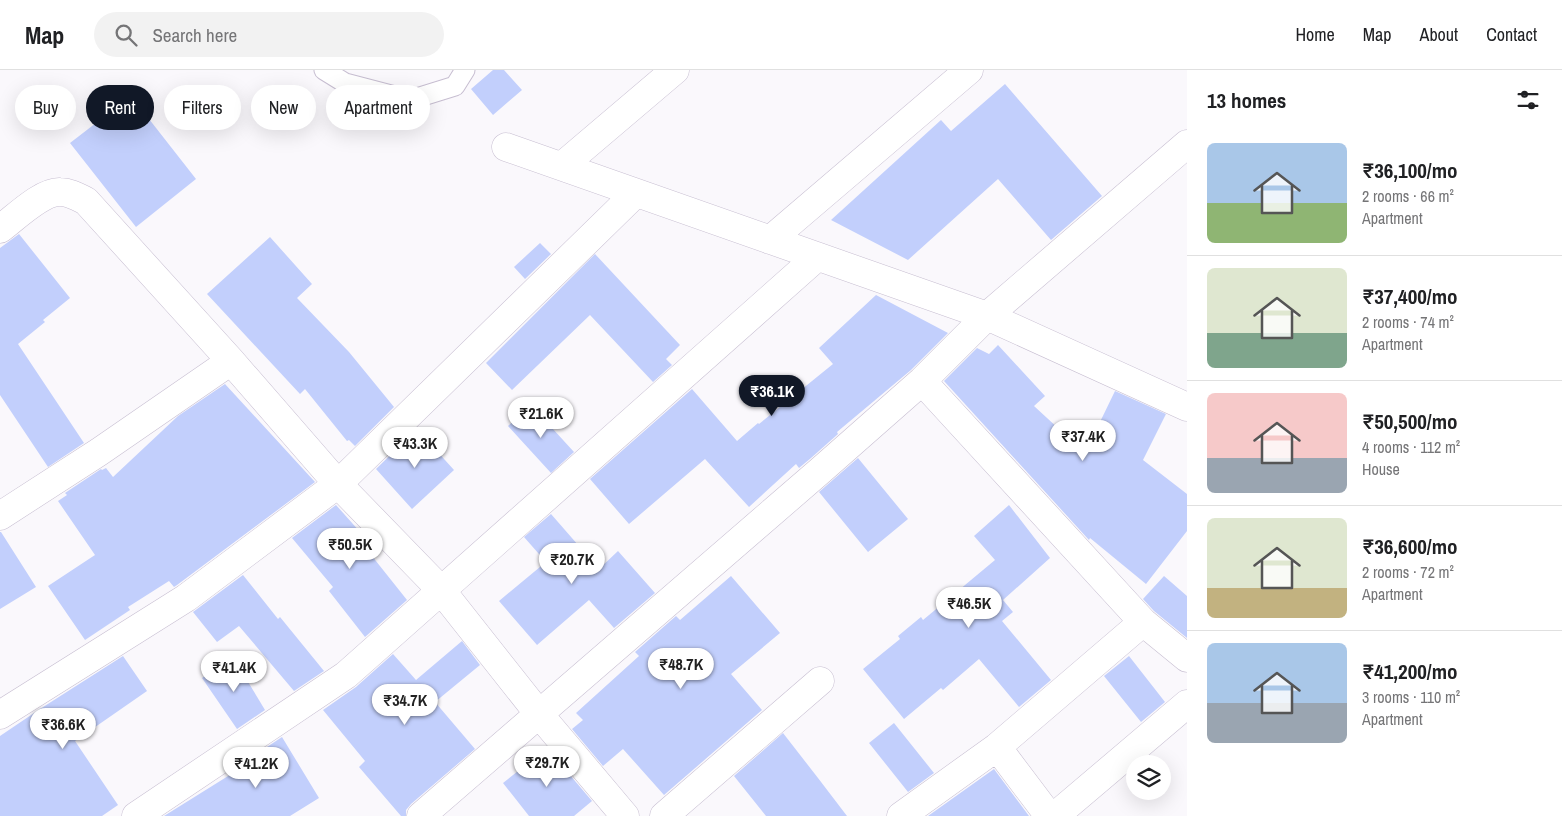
<!DOCTYPE html>
<html lang="en">
<head>
<meta charset="utf-8">
<style>
	body { margin:0; font-family:"Archivo Narrow",sans-serif; background:#f2f2f2; color:#202124; height:100vh; display:flex; flex-direction:column; font-size:19px; white-space:nowrap }
	* { box-sizing:border-box; margin:0 }
	p { font-size:16px; color:#757577 }
	.icon { flex:none; width:28px; height:28px; fill:none; stroke:currentColor; stroke-width:2; stroke-linecap:round; stroke-linejoin:round }
	.map { position:relative; flex:1; overflow:hidden }
	.panel { display:flex; flex-direction:column; background:#fff; width:375px }
	.panel>* { flex:none }
	.banner { position:absolute; left:15px; top:15px; width:475px; height:45px; display:flex; gap:10px }
	.buttons { position:absolute; left:1126px; top:685px; display:grid; gap:10px }
	.buttons a { display:grid; place-items:center; width:45px; height:45px; border-radius:50%; background:#fff; box-shadow:0 5px 20px #0002; font-size:25px }
	.price { position:absolute; translate:-50% -42px; padding:0 11px; border-radius:18px; background:#fff; color:#222; font-size:16px; line-height:32px; filter:drop-shadow(0 1px 2px #0008) }
	.price::after { content:''; position:absolute; left:50%; top:30px; width:15px; height:11px; margin-left:-8px; background:inherit; clip-path:polygon(0 0,100% 0,50% 100%) }
	.price.active { background:#111827; color:#fff }
	ul { padding:0; list-style:none }
	li { display:flex; align-items:center; gap:15px; height:125px; padding:0 20px }
	li+li { border-top:1px solid #e0e0e0 }
	li span { display:grid; place-items:center; flex:none; width:140px; height:100px; border-radius:8px; color:#555 }
	li>.icon { margin-inline-start:auto }
	span .icon { width:60px; height:60px; fill:#fffc; stroke-width:1 }
	li b { font-size:21px }
	h2 { display:flex; justify-content:space-between; align-items:center; height:60px; padding:0 20px; font-size:21px }
	.pill { padding:0 18px; border-radius:22px; background:#fff; box-shadow:0 5px 20px #0002; font-size:18px; line-height:45px }
	.pill.active { background:#111827; color:#fff }
	header { display:flex; align-items:center; gap:30px; box-sizing:border-box; height:70px; padding:0 25px; background:#fff; border-bottom:1px solid #e0e0e0 }
	header strong { font-size:24px }
	nav { display:flex; gap:28px; margin-inline-start:auto; font-size:18px }
	.search { width:350px; height:45px; background:#f2f2f2; display:flex; align-items:center; gap:12px; box-sizing:border-box; padding:0 18px; border-radius:28px; color:#757577; font-size:19px }
	main { display:flex; flex:1; min-height:0 }
	.map>svg:first-child { display:block }
</style>
</head>
<body>
<header>
<strong>Map</strong>
<div class="search"><svg class="icon" aria-label="search" viewBox="0 0 24 24"><circle cx="10" cy="10" r="6"/><path d="M15 15l6 6"/></svg>Search here</div>
<nav><a>Home</a><a>Map</a><a>About</a><a>Contact</a></nav>
</header>
<main>
<div class="map">
<svg width="1187" height="746" viewBox="0 0 1187 746">
	<rect width="100%" height="100%" fill="#faf8fc"/>
	<path fill="#c2cffc" d="M 493,0 L 504,0 L 522,20 L 493,45 L 471,19 Z
		M 1005,14 L 1102,126 L 1051,170 L 998,109 L 908,190 L 831,150 L 941,50 L 951,61 Z
		M 131,26 L 196,109 L 136,157 L 70,73 Z
		M 19,164 L 70,228 L 43,250 L 45,252 L 18,274 L 84,373 L 48,397 L 0,325 L 0,178 Z
		M 270,167 L 312,214 L 297,228 L 349,282 L 394,337 L 355,376 L 349,370 L 347,371 L 305,319 L 300,324 L 207,224 Z
		M 540,173 L 551,184 L 525,209 L 514,197 Z
		M 595,184 L 680,275 L 666,289 L 672,295 L 653,312 L 590,245 L 512,320 L 486,293 Z
		M 876,225 L 948,263 L 911,300 L 837,362 L 838,364 L 811,388 L 799,398 L 796,394 L 749,437 L 705,389 L 629,454 L 590,409 L 692,319 L 737,371 L 758,353 L 759,354 L 833,294 L 819,278 Z
		M 998,275 L 1045,326 L 1034,336 L 1085,383 L 1115,321 L 1166,344 L 1143,390 L 1187,424 L 1187,461 L 1146,514 L 1090,468 L 1089,470 L 944,311 L 977,278 L 989,284 Z
		M 225,314 L 315,412 L 177,515 L 174,517 L 169,511 L 128,537 L 130,540 L 85,570 L 48,516 L 95,485 L 58,431 L 67,425 L 65,423 L 101,399 L 102,400 L 106,398 L 113,407 L 178,346 Z
		M 531,335 L 574,382 L 551,403 L 508,356 Z
		M 417,359 L 454,400 L 412,439 L 376,399 Z
		M 858,388 L 908,449 L 868,482 L 819,422 Z
		M 336,435 L 369,472 L 364,476 L 407,530 L 365,567 L 329,521 L 333,517 L 292,468 Z
		M 1009,435 L 1050,488 L 1003,530 L 1013,542 L 1002,551 L 1051,610 L 1019,637 L 979,589 L 943,620 L 941,618 L 904,649 L 863,599 L 900,569 L 898,566 L 921,547 L 923,550 L 995,490 L 974,466 Z
		M 551,444 L 599,499 L 618,481 L 655,523 L 614,558 L 589,530 L 537,575 L 499,531 L 546,492 L 524,467 Z
		M 1,462 L 36,517 L 0,539 L 0,462 Z
		M 243,505 L 278,549 L 280,547 L 324,601 L 294,621 L 239,556 L 217,572 L 193,542 Z
		M 731,506 L 780,563 L 731,604 L 762,640 L 664,725 L 623,679 L 603,696 L 572,659 L 583,650 L 576,643 L 639,586 L 635,582 L 676,546 L 680,550 Z
		M 1164,506 L 1187,526 L 1187,568 L 1154,541 L 1143,529 Z
		M 462,571 L 480,595 L 435,632 L 475,679 L 411,734 L 406,740 L 406,746 L 401,746 L 359,697 L 365,691 L 323,640 L 356,617 L 393,584 L 416,610 Z
		M 123,586 L 147,621 L 75,671 L 118,735 L 102,746 L 0,746 L 0,666 L 40,639 Z
		M 1129,586 L 1165,632 L 1141,652 L 1104,606 Z
		M 233,587 L 265,640 L 237,659 L 202,608 Z
		M 894,653 L 934,703 L 908,722 L 869,673 Z
		M 783,663 L 818,708 L 847,746 L 766,746 L 734,706 Z
		M 282,667 L 319,728 L 290,746 L 164,746 L 257,688 L 255,685 Z
		M 547,678 L 592,731 L 574,746 L 529,746 L 503,713 Z
		M 994,699 L 1029,746 L 928,746 Z"/>
	<g fill="none" stroke-linecap="round" stroke-linejoin="round">
		<defs>
			<path id="service" d="M 324,0 L 345,13 L 410,30 L 455,16 L 465,0"/>
			<path id="minor" d="M 506,77 L 987,246 L 1187,337
				M 562,96 L 675,0
				M 0,159 C 15,148 42,121 60,122 C 70,122 78,127 86,131 L 231,291 L 338,414 L 441,520 L 539,644 L 625,746
				M 770,170 L 969,0
				M 922,311 L 1143,552 L 1187,588
				M 0,446 L 99,382 L 231,291
				M 0,645 L 186,528 L 338,414 L 636,123
				M 997,677 L 1049,746
				M 136,746 L 346,605 L 817,187
				M 421,746 L 821,400 L 922,311 L 987,246 L 1187,74
				M 664,746 L 820,611
				M 901,746 L 997,677 L 1143,552
				M 1055,746 L 1187,634"/>
		</defs>
		<use href="#service" stroke="#c7bed1" stroke-width="21"/>
		<use href="#minor" stroke="#c7bed1" stroke-width="29"/>
		<use href="#service" stroke="#fff" stroke-width="19"/>
		<use href="#minor" stroke="#fff" stroke-width="28"/>
	</g>
</svg>
<div class="buttons">
<a><svg class="icon" aria-label="layers" viewBox="0 0 24 24"><path d="M12 4l9 5-9 5-9-5zM3 14l9 5 9-5"/></svg></a>
</div>
<b class="price active" style="left:772px;top:347px">₹36.1K</b>
<b class="price" style="left:541px;top:369px">₹21.6K</b>
<b class="price" style="left:1083px;top:392px">₹37.4K</b>
<b class="price" style="left:415px;top:399px">₹43.3K</b>
<b class="price" style="left:350px;top:500px">₹50.5K</b>
<b class="price" style="left:572px;top:515px">₹20.7K</b>
<b class="price" style="left:969px;top:559px">₹46.5K</b>
<b class="price" style="left:681px;top:620px">₹48.7K</b>
<b class="price" style="left:234px;top:623px">₹41.4K</b>
<b class="price" style="left:405px;top:656px">₹34.7K</b>
<b class="price" style="left:63px;top:680px">₹36.6K</b>
<b class="price" style="left:547px;top:718px">₹29.7K</b>
<b class="price" style="left:256px;top:719px">₹41.2K</b>
<div class="banner">
<a class="pill">Buy</a>
<a class="pill active">Rent</a>
<a class="pill">Filters</a>
<a class="pill">New</a>
<a class="pill">Apartment</a>
</div>
</div>
<section class="panel">
<h2>13 homes<svg class="icon" aria-label="filters" viewBox="0 0 24 24"><path d="M4 7h16M4 17h16"/><circle cx="9" cy="7" r="2"/><circle cx="15" cy="17" r="2"/></svg></h2>
<ul>
<li><span style="background:linear-gradient(#a9c7e8 60%,#8fb573 0)"><svg class="icon" aria-label="home" viewBox="0 0 24 24"><path d="M3 11l9-7 9 7M6 9v11h12V9"/></svg></span><div><b>₹36,100/mo</b><p>2 rooms · 66 m²</p><p>Apartment</p></div></li>
<li><span style="background:linear-gradient(#dfe7d0 65%,#7fa58c 0)"><svg class="icon" aria-label="home" viewBox="0 0 24 24"><path d="M3 11l9-7 9 7M6 9v11h12V9"/></svg></span><div><b>₹37,400/mo</b><p>2 rooms · 74 m²</p><p>Apartment</p></div></li>
<li><span style="background:linear-gradient(#f6c9c9 65%,#9aa5b1 0)"><svg class="icon" aria-label="home" viewBox="0 0 24 24"><path d="M3 11l9-7 9 7M6 9v11h12V9"/></svg></span><div><b>₹50,500/mo</b><p>4 rooms · 112 m²</p><p>House</p></div></li>
<li><span style="background:linear-gradient(#dfe7d0 70%,#c2b280 0)"><svg class="icon" aria-label="home" viewBox="0 0 24 24"><path d="M3 11l9-7 9 7M6 9v11h12V9"/></svg></span><div><b>₹36,600/mo</b><p>2 rooms · 72 m²</p><p>Apartment</p></div></li>
<li><span style="background:linear-gradient(#a9c7e8 60%,#9aa5b1 0)"><svg class="icon" aria-label="home" viewBox="0 0 24 24"><path d="M3 11l9-7 9 7M6 9v11h12V9"/></svg></span><div><b>₹41,200/mo</b><p>3 rooms · 110 m²</p><p>Apartment</p></div></li>
</ul>
</section>
</main>
</body>
</html>
